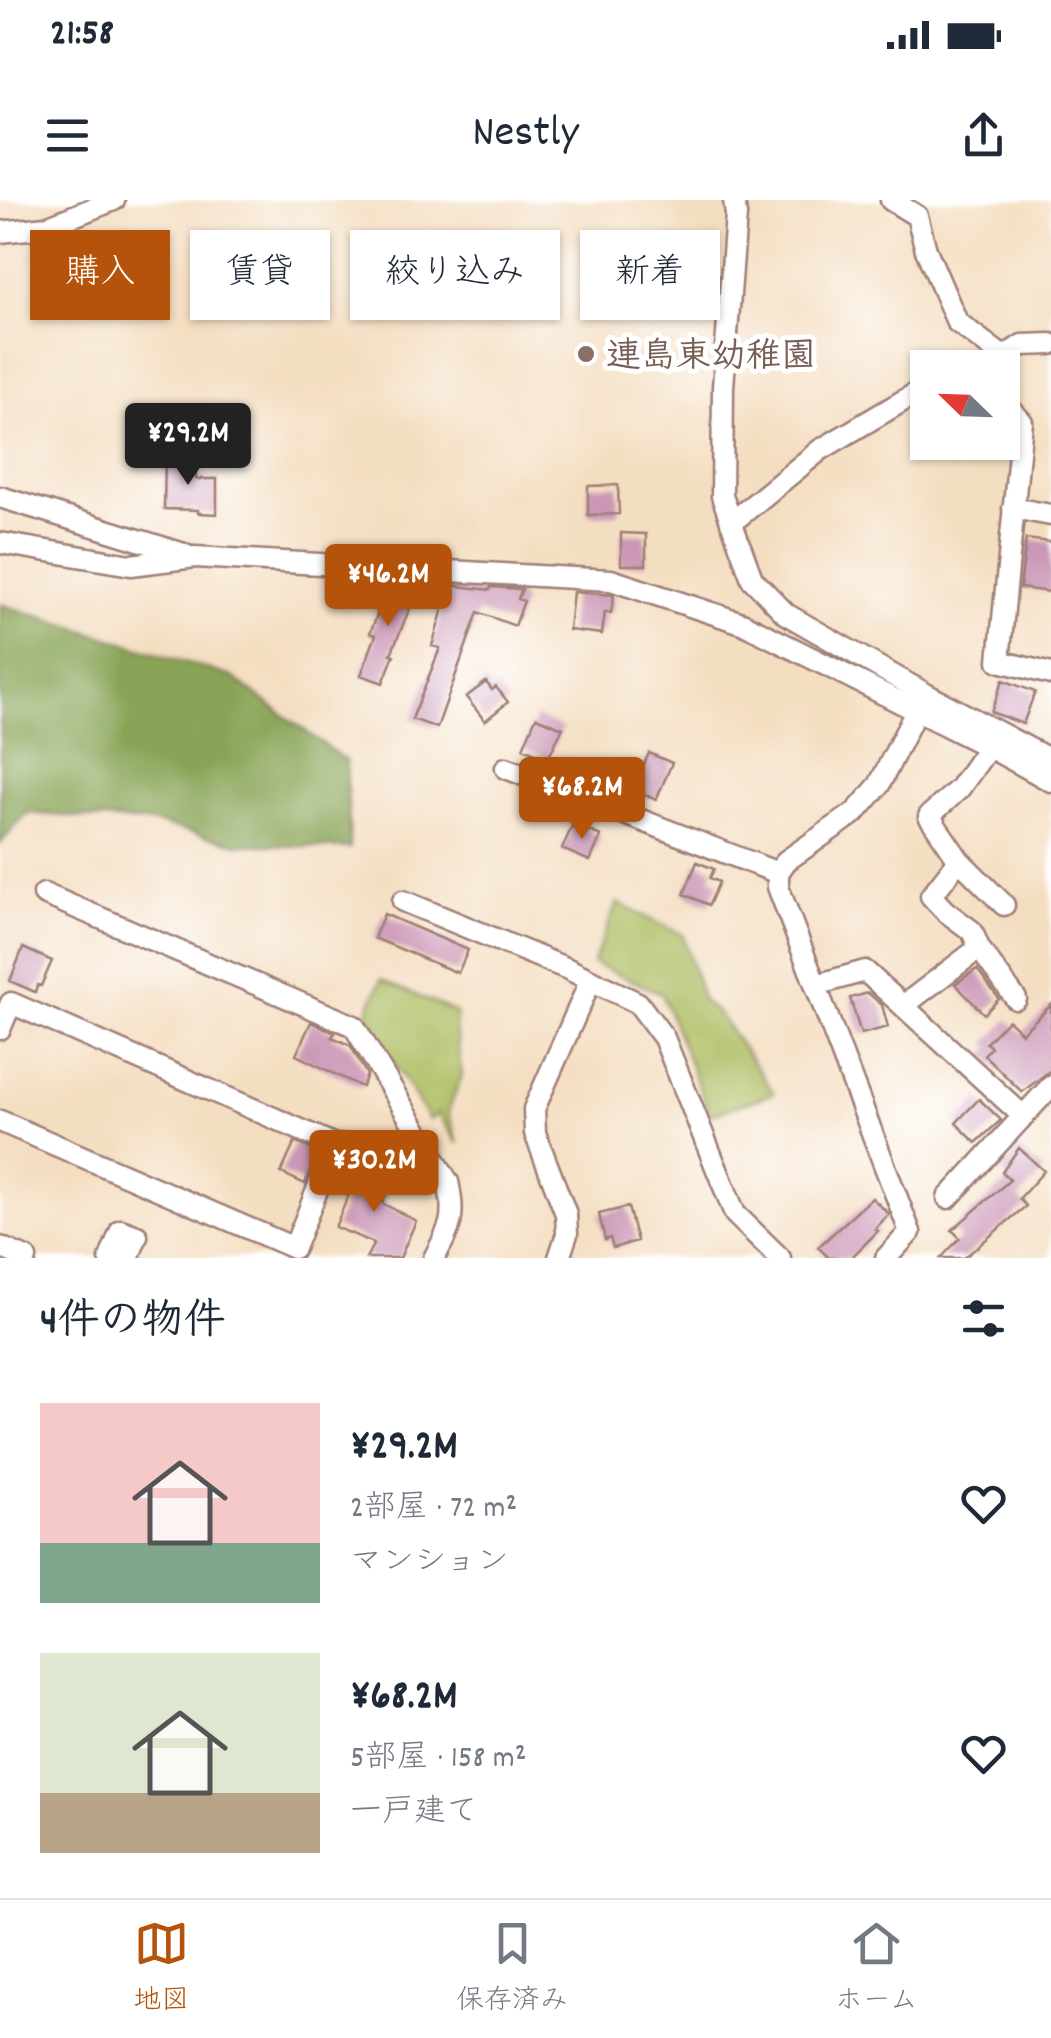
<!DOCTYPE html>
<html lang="ja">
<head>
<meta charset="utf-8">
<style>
	body { margin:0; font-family:Dekko,"Klee One",sans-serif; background:#f2f2f3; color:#1f2937; height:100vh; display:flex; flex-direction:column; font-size:38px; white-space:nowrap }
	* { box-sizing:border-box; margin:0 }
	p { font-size:32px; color:#747a83 }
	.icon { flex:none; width:55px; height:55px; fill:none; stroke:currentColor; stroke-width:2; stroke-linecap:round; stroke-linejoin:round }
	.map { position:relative; height:1058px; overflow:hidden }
	.details { display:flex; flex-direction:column; background:#fff; flex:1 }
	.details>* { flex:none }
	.guide { position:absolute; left:30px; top:30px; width:992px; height:90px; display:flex; gap:20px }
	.needle { width:65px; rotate:293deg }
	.tools { position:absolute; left:910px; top:150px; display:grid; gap:20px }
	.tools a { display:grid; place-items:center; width:110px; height:110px; border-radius:0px; background:#fff; box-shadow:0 2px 8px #0004; font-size:50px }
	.price { position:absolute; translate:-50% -85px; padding:0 22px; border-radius:10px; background:#b45309; color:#fff; font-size:32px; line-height:65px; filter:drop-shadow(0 2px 5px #0008) }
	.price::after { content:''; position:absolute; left:50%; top:60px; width:30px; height:22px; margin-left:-15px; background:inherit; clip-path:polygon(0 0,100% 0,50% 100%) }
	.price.current { background:#222; color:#fff }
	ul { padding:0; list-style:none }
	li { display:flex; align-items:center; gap:30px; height:250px; padding:0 40px }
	li span { display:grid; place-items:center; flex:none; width:280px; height:200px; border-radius:0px; color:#555 }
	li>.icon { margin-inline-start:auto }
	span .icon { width:120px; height:120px; fill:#fffc; stroke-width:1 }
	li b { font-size:42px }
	h2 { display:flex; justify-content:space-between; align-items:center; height:120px; padding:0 40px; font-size:42px }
	.pill { padding:0 35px; border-radius:0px; background:#fff; box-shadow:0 2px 8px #0004; font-size:35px; line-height:90px }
	.pill.current { background:#b45309; color:#fff }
	.status { display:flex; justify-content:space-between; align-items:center; height:70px; padding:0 50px; background:#fff; direction:ltr }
	.status svg { height:28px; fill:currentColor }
	header { display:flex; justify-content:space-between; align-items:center; height:130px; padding:0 40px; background:#fff; font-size:45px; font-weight:600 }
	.menu { display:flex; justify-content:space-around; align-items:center; height:140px; border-top:2px solid #e0e1e3; background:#fff; font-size:28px; color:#747a83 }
	.menu a { display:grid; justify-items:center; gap:5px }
	.menu .current { color:#b45309 }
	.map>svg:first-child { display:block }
</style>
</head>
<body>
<div class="status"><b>21:58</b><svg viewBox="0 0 49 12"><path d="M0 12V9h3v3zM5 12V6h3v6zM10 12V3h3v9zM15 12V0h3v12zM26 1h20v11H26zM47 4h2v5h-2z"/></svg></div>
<header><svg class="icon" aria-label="menu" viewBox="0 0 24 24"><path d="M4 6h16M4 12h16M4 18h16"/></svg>Nestly<svg class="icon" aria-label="share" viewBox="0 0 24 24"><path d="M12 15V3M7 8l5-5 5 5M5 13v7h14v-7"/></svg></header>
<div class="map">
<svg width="1051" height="1058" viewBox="0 0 1051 1058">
	<rect width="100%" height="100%" fill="#fff"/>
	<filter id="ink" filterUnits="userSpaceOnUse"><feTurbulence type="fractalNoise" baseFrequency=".01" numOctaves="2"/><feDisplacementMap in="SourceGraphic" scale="20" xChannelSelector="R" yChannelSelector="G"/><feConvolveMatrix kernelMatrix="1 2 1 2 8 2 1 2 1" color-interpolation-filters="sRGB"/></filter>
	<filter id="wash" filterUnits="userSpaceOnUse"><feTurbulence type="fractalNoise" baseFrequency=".0048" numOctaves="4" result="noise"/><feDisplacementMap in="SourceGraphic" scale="40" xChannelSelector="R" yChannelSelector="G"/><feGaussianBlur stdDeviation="2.25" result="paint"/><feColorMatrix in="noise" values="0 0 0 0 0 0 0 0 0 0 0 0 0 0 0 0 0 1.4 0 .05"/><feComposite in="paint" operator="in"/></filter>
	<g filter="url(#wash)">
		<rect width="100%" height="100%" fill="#f4dec1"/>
		<path fill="#acbc5f" stroke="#7b6e45" stroke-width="2.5" d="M 617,703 L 683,735 L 703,802 L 718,813 L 774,893 L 710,915 L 662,794 L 593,763 Z
			M 381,780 L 457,813 L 455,827 L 462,875 L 448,912 L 458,944 L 438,914 L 429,920 L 366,816 Z"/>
		<path fill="#89a456" stroke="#6a6240" stroke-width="2.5" d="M 0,404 L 232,477 L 346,561 L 350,648 L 237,644 L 156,623 L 27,613 L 0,644 Z"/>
		<g id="blocks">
			<path fill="#cb97b6" d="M 257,51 L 325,62 L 321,84 L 253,72 Z
				M 165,258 L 196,258 L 196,279 L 217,279 L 217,314 L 198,313 L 198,310 L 164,309 Z
				M 618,285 L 619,314 L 588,315 L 588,286 Z
				M 621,333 L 646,334 L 646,365 L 621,365 Z
				M 1026,339 L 1051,342 L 1051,392 L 1020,388 Z
				M 390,382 L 415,383 L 414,386 L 418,388 L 391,454 L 394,455 L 383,483 L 361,475 L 376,435 L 370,433 Z
				M 450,385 L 490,390 L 491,387 L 522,389 L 518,399 L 524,401 L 515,426 L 478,412 L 437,528 L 412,519 L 440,448 L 432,446 Z
				M 573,392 L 614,395 L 611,413 L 605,412 L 602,434 L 569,430 Z
				M 1003,480 L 1035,492 L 1023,524 L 991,512 Z
				M 486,482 L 492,490 L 496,487 L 508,502 L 485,521 L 466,497 Z
				M 536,517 L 563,528 L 548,558 L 523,548 Z
				M 649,553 L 672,563 L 656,600 L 633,589 Z
				M 573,624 L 601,636 L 590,661 L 562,649 Z
				M 697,662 L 714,669 L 710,678 L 719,682 L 709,705 L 684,694 Z
				M 384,714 L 468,750 L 458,773 L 374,738 Z
				M 23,748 L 52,761 L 41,786 L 38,785 L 35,792 L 10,781 Z
				M 977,769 L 999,799 L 984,814 L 955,784 Z
				M 868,793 L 882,805 L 888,827 L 861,834 L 850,798 Z
				M 1051,805 L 1051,870 L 1022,892 L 984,855 L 991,847 L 986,843 L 1008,820 L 1022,833 Z
				M 311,822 L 335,833 L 332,837 L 350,845 L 367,875 L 362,887 L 296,855 Z
				M 979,899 L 1001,920 L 976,943 L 956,923 Z
				M 295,942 L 317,952 L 305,984 L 281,973 Z
				M 1019,948 L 1044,971 L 1019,999 L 1026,1006 L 964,1058 L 941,1058 L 960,1038 L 952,1030 L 1010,980 L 1002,972 Z
				M 355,962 L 379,972 L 375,980 L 389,986 L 382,1003 L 416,1021 L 400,1058 L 366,1058 L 374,1043 L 335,1027 L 350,992 L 343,989 Z
				M 872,998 L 889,1014 L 875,1029 L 878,1031 L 851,1058 L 829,1058 L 818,1047 Z
				M 628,1007 L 637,1041 L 613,1048 L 610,1038 L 605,1040 L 599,1014 Z"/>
		</g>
	</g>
	<g filter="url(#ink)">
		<use href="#blocks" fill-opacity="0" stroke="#9f7e76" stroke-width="2.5"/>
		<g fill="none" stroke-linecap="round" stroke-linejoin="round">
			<defs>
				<path id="minor" d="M 734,0 L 736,15 L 723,187 L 722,296 L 752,379 L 786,414 L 924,493 L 1051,560
					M 891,0 L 917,16 L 926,50 L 957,122 L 1002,156
					M 0,32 L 46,27 L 114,0
					M 987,168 L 1022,145 L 1051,144
					M 1002,200 L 1022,222 L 999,461 L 1051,474
					M 0,297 L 184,354
					M 1013,308 L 1051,315
					M 731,323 L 820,250 L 928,186
					M 0,343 L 131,365 L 195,357 L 611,380 L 742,423 L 991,548 L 1051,581
					M 997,535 L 959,589 L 929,616 L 959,660 L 1004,705
					M 506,568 L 778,673
					M 959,660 L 931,696 L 945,711 L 972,731 L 979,748 L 1016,799
					M 44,694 L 354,826 L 448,982 C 456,1017 451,1027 434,1058
					M 403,701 L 568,769 L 638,803 L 664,838 L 735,1014 L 780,1058
					M 816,785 L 865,771 L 1023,916
					M 903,806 L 979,748
					M 0,829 L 11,803 L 335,945 L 427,947
					M 0,921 L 294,1048 L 335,945
					M 948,998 L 1051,886
					M 0,1047 L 26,1058
					M 110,1058 L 121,1030 L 137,1036 L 128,1058
					M 559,1058 L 567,1034 L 566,1014 L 535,933 L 534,909 L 590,782
					M 886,1058 L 910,1032 L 778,687 L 778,673 L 786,661 L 856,612 L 879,585 L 921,501"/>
			</defs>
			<use href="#minor" stroke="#9f7e76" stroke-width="25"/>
			<use href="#minor" stroke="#fff" stroke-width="20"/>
		</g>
	</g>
	<circle fill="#8d6e63" stroke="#fff" stroke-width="4" cx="586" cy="154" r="10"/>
	<g text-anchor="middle" stroke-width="10" stroke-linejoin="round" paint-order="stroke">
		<g font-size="35" font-weight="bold" fill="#785e54" stroke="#fff" text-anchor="start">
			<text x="606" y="166">連島東幼稚園</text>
		</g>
	</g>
</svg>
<div class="tools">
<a><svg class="needle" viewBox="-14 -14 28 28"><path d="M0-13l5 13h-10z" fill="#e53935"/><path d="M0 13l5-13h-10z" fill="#747a83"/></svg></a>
</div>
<b class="price current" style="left:188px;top:288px">¥29.2M</b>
<b class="price" style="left:388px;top:429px">¥46.2M</b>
<b class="price" style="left:582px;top:642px">¥68.2M</b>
<b class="price" style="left:374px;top:1015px">¥30.2M</b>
<div class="guide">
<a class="pill current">購入</a>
<a class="pill">賃貸</a>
<a class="pill">絞り込み</a>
<a class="pill">新着</a>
</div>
</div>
<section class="details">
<h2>4件の物件<svg class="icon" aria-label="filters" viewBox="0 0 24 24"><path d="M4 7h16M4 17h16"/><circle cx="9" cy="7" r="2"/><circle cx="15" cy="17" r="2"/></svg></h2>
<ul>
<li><span style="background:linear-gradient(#f6c9c9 70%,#7fa58c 0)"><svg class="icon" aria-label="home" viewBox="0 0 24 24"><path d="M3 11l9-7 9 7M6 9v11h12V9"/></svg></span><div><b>¥29.2M</b><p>2部屋 · 72 m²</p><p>マンション</p></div><svg class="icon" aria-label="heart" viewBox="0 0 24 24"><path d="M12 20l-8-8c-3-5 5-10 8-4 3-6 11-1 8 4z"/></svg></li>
<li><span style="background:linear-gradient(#dfe7d0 70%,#b9a48a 0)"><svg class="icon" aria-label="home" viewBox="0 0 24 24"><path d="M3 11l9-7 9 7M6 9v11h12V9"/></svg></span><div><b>¥68.2M</b><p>5部屋 · 158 m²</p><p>一戸建て</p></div><svg class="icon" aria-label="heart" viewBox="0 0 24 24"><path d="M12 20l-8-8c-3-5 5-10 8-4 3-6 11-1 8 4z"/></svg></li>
</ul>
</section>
<nav class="menu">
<a class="current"><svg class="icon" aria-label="map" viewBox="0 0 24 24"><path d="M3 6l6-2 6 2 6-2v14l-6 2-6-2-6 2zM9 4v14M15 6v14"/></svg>地図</a>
<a><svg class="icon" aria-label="saved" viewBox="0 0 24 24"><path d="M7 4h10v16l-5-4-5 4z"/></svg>保存済み</a>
<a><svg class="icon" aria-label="home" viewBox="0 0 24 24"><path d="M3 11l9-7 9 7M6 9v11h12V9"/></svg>ホーム</a>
</nav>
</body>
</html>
